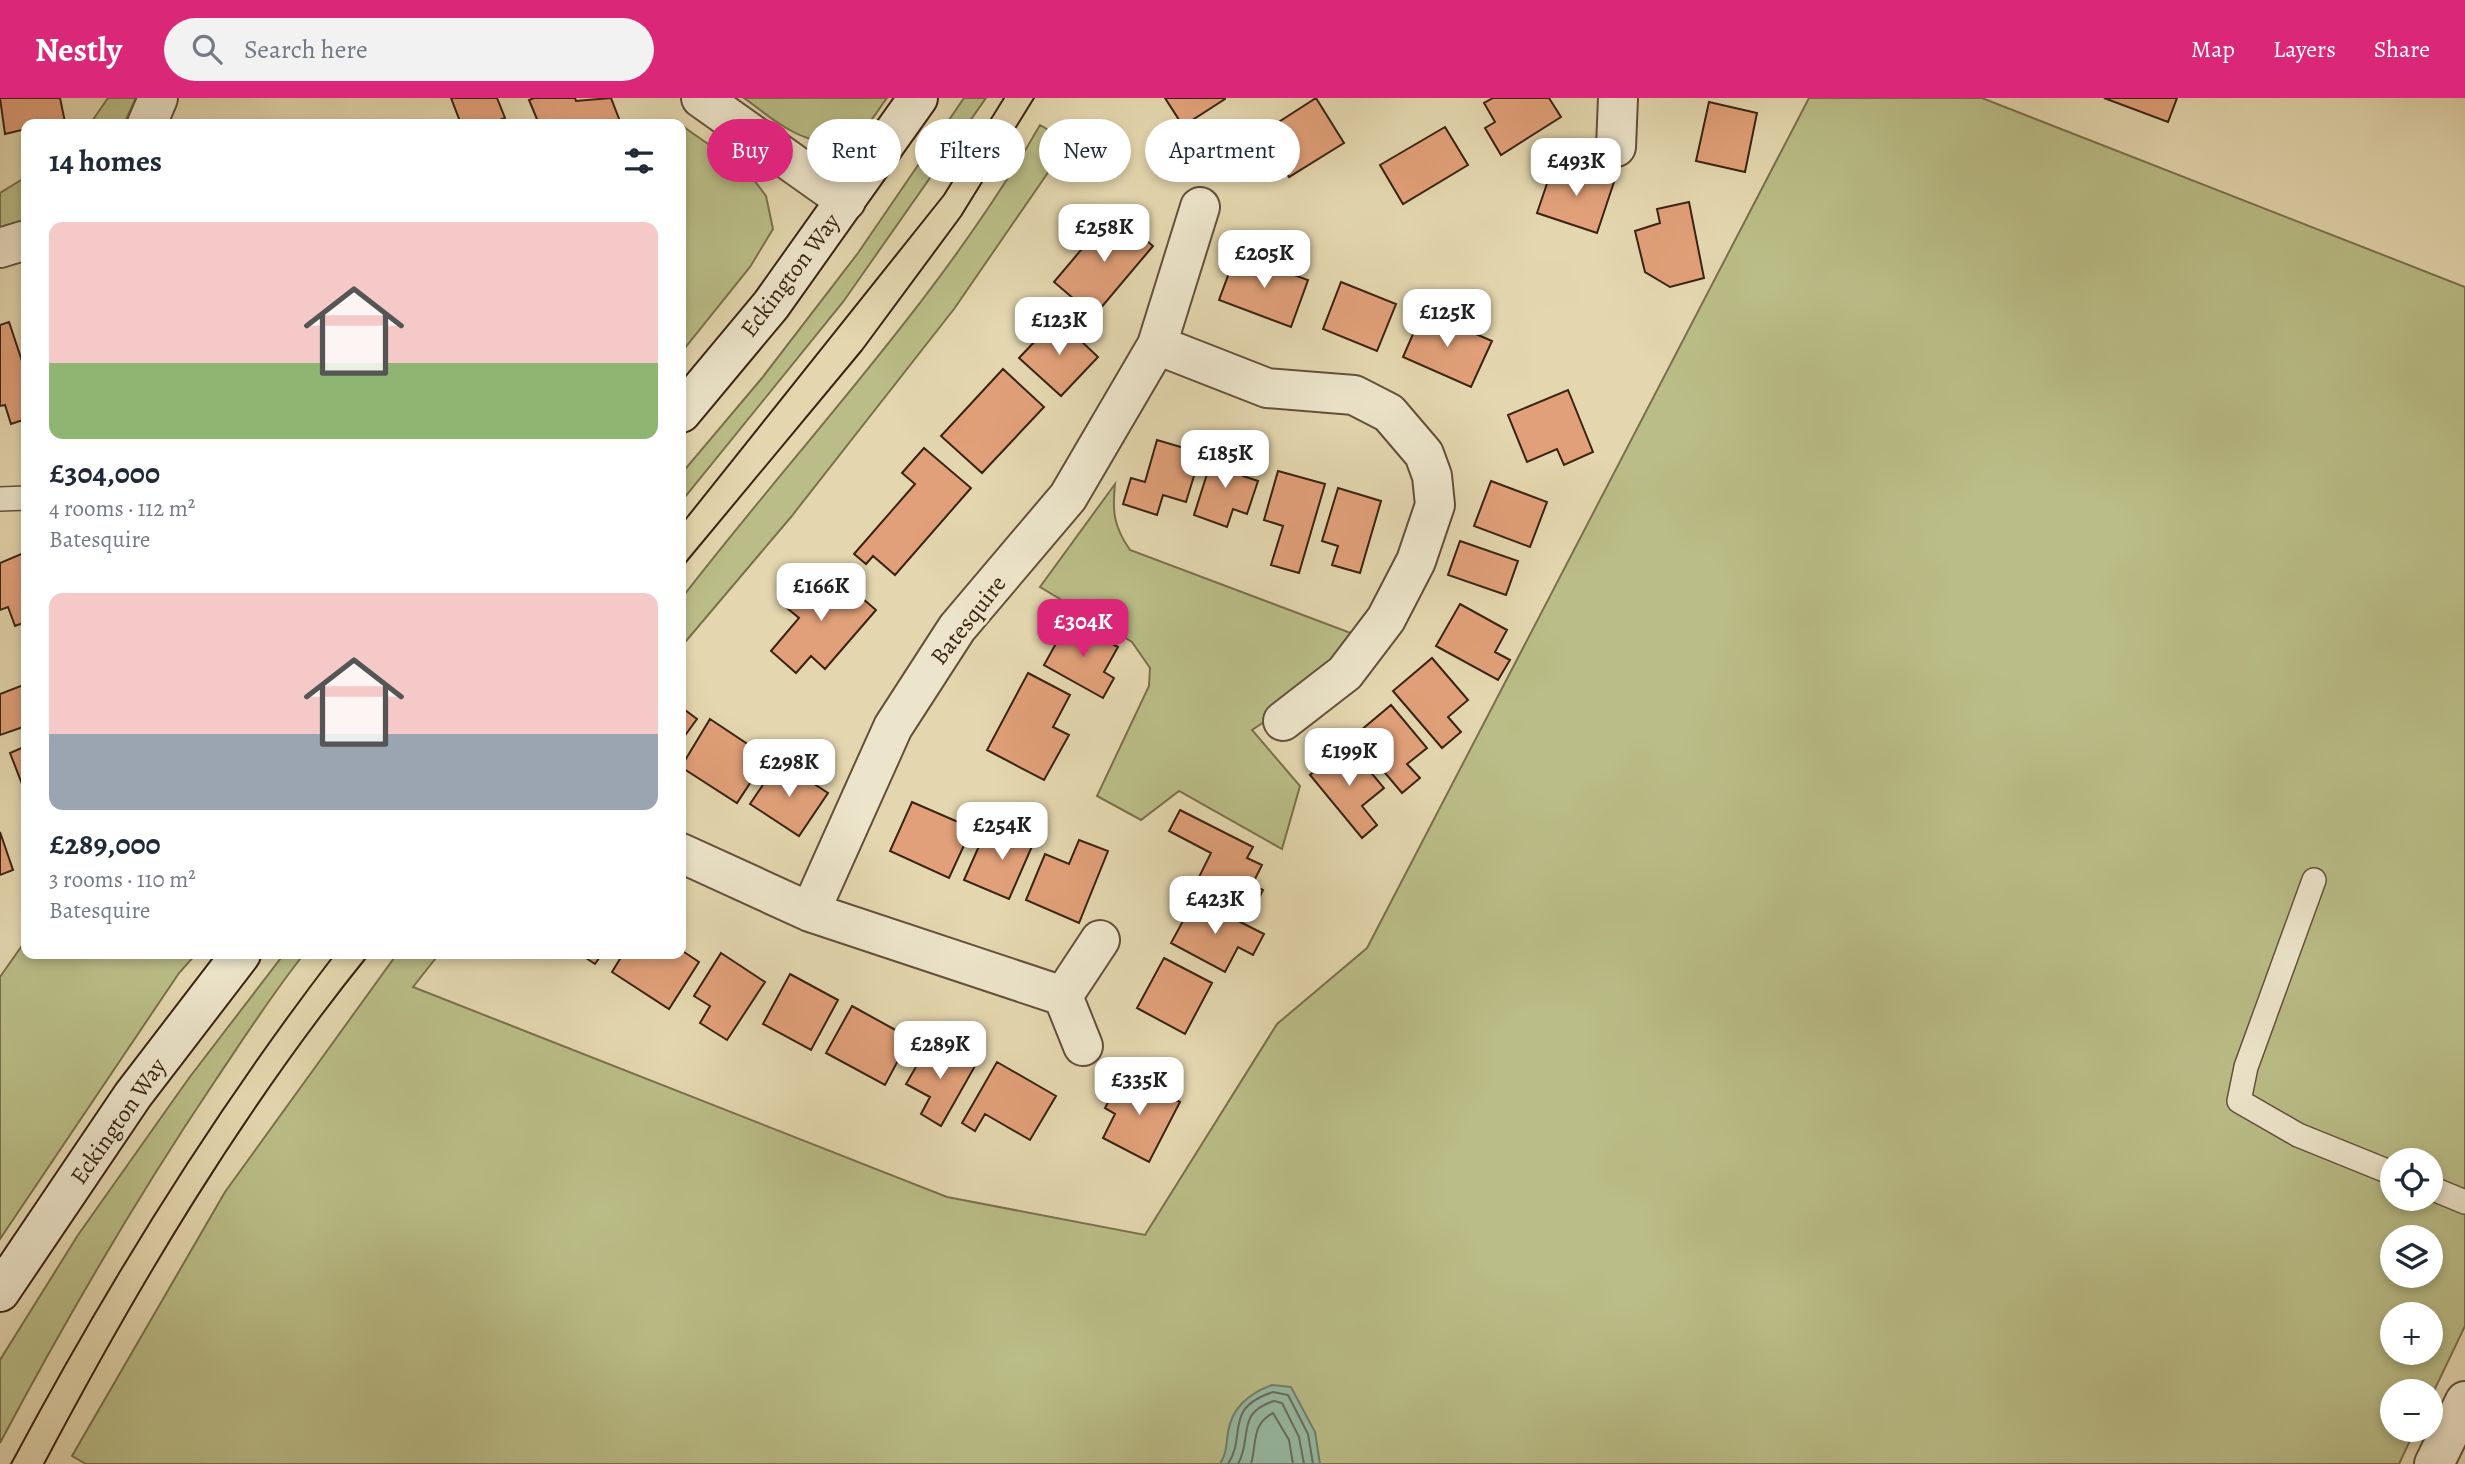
<!DOCTYPE html>
<html lang="en">
<head>
<meta charset="utf-8">
<style>
	body { margin:0; font-family:Alegreya,serif; background:#f2f2f3; color:#1f2937; height:100vh; display:flex; flex-direction:column; font-size:26px; white-space:nowrap }
	* { box-sizing:border-box; margin:0 }
	p { font-size:23px; color:#747a83 }
	.icon { flex:none; width:38px; height:38px; fill:none; stroke:currentColor; stroke-width:2; stroke-linecap:round; stroke-linejoin:round }
	.map { position:relative; flex:1; overflow:hidden }
	.sheet { position:absolute; left:21px; top:21px; width:665px; height:840px; display:flex; flex-direction:column; background:#fff; border-radius:14px; box-shadow:0 4px 10px #0003 }
	.sheet>* { flex:none }
	.top-card { position:absolute; left:707px; top:21px; width:665px; height:63px; display:flex; gap:14px }
	.controls { position:absolute; left:2380px; top:1050px; display:grid; gap:14px }
	.controls a { display:grid; place-items:center; width:63px; height:63px; border-radius:50%; background:#fff; box-shadow:0 4px 10px #0003; font-size:35px }
	.price { position:absolute; translate:-50% -60px; padding:0 16px; border-radius:14px; background:#fff; color:#222; font-size:23px; line-height:46px; filter:drop-shadow(0 2px 4px #0008) }
	.price::after { content:''; position:absolute; left:50%; top:42px; width:21px; height:16px; margin-left:-10px; background:inherit; clip-path:polygon(0 0,100% 0,50% 100%) }
	.price.active { background:#db2777; color:#fff }
	ul { padding:0; list-style:none }
	li { display:grid; align-content:center; gap:14px; height:371px; padding:0 28px }
	li span { display:grid; place-items:center; height:217px; border-radius:14px; color:#555 }
	li>.icon { margin-inline-start:auto }
	span .icon { width:126px; height:126px; fill:#fffc; stroke-width:1 }
	li b { font-size:30px }
	h2 { display:flex; justify-content:space-between; align-items:center; height:84px; padding:0 28px; font-size:30px }
	.pill { padding:0 24px; border-radius:32px; background:#fff; box-shadow:0 4px 10px #0003; font-size:24px; line-height:63px }
	.pill.active { background:#db2777; color:#fff }
	header { display:flex; align-items:center; gap:42px; box-sizing:border-box; height:98px; padding:0 35px; background:#db2777; color:#fff }
	header strong { font-size:33px }
	nav { display:flex; gap:38px; margin-inline-start:auto; font-size:24px }
	.search { width:490px; height:63px; background:#f2f2f3; display:flex; align-items:center; gap:18px; box-sizing:border-box; padding:0 24px; border-radius:38px; color:#747a83; font-size:26px }
	.map>svg:first-child { display:block }
</style>
</head>
<body>
<header>
<strong>Nestly</strong>
<div class="search"><svg class="icon" aria-label="search" viewBox="0 0 24 24"><circle cx="10" cy="10" r="6"/><path d="M15 15l6 6"/></svg>Search here</div>
<nav><a>Map</a><a>Layers</a><a>Share</a></nav>
</header>
<div class="map">
<svg width="2465" height="1366" viewBox="0 0 2465 1366">
	<rect width="100%" height="100%" fill="#e4d7af"/>
	<filter id="stains"><feTurbulence type="fractalNoise" baseFrequency=".00286" numOctaves="4"/><feColorMatrix values="0 0 0 0 .2 0 0 0 0 .09 0 0 0 0 .02 0 0 0 .5 -.17"/></filter>
	<radialGradient id="worn" r=".72"><stop offset=".6" stop-color="#630" stop-opacity="0"/><stop offset="1" stop-color="#630" stop-opacity=".3"/></radialGradient>
	<path fill="#babd87" stroke="#7a704d" stroke-width="2" fill-rule="evenodd" d="M 108,0 L 136,0 L 124,26 L 90,26 Z
		M 744,0 L 887,0 C 879,10 870,27 860,34 C 818,62 777,24 744,0 Z
		M 964,0 L 986,0 L 843,204 L 681,404 L 681,376 L 762,280 L 858,155 Z
		M 1809,0 L 1982,0 L 2465,189 L 2465,1228 L 2431,1299 L 2431,1293 L 2392,1293 L 2392,1332 L 2415,1332 L 2399,1366 L 86,1366 L 72,1358 L 225,1094 L 397,856 L 439,856 L 413,889 L 947,1099 L 1145,1137 L 1277,926 L 1367,850 ZM 2392,1062 L 2431,1062 L 2431,1101 L 2392,1101 ZM 2392,1139 L 2431,1139 L 2431,1178 L 2392,1178 ZM 2392,1216 L 2431,1216 L 2431,1255 L 2392,1255 Z
		M 681,27 L 748,74 L 766,98 L 773,131 L 750,169 L 681,255 Z
		M 1040,27 L 1069,44 L 954,211 L 791,419 L 681,549 L 681,501 C 802,344 941,200 1040,27 Z
		M 26,79 L 26,123 L 0,131 L 0,95 Z
		M 1115,386 C 1112,414 1114,429 1130,452 L 1356,537 L 1328,582 L 1252,632 L 1300,688 L 1282,751 L 1179,693 L 1141,722 L 1097,698 L 1149,588 L 1150,570 L 1132,544 L 1040,489 Z
		M 26,842 L 26,856 L 196,856 L 179,875 L 0,1141 L 0,879 Z
		M 284,856 L 304,856 C 272,896 244,940 215,983 C 137,1099 66,1221 0,1345 L 0,1262 L 78,1137 L 189,980 Z"/>
	<path fill="#97baa5" stroke="#727e6b" stroke-width="2" d="M 1272,1287 L 1291,1289 L 1315,1334 L 1320,1366 L 1220,1366 C 1227,1355 1226,1347 1228,1334 C 1232,1309 1250,1295 1272,1287 Z"/>
	<g fill="none" stroke-linecap="round" stroke-linejoin="round">
		<path stroke="#686e5c" stroke-width="2" d="M 1228,1366 C 1247,1337 1223,1310 1273,1294 L 1288,1297 L 1308,1336 L 1313,1366
			M 1238,1366 C 1253,1340 1235,1315 1274,1303 L 1282,1305 L 1299,1339 L 1304,1366
			M 1251,1366 C 1257,1346 1251,1326 1273,1315 L 1289,1342 L 1293,1366"/>
	</g>
	<path fill="#e1a079" stroke="#3a2313" stroke-width="2" d="M 0,0 L 60,0 L 65,24 L 26,26 L 26,31 L 5,36 Z
		M 451,0 L 497,0 L 505,20 L 490,26 L 461,26 Z
		M 534,0 L 575,0 L 576,3 L 611,0 L 621,26 L 539,26 L 529,2 Z
		M 1165,0 L 1225,0 L 1225,1 L 1183,28 Z
		M 1316,0 L 1344,45 L 1289,79 L 1278,61 L 1290,54 L 1274,27 Z
		M 1493,0 L 1549,0 L 1561,19 L 1501,57 L 1485,30 L 1495,24 L 1484,5 Z
		M 2104,0 L 2177,0 L 2168,24 Z
		M 1709,4 L 1757,15 L 1745,74 L 1696,63 Z
		M 1445,29 L 1468,67 L 1403,106 L 1380,67 Z
		M 1554,65 L 1614,84 L 1597,135 L 1537,115 Z
		M 1689,104 L 1704,180 L 1670,189 L 1645,174 L 1635,133 L 1660,125 L 1657,111 Z
		M 1113,114 L 1153,148 L 1094,218 L 1054,184 Z
		M 1236,156 L 1308,182 L 1291,229 L 1219,202 Z
		M 1341,184 L 1396,206 L 1377,253 L 1323,231 Z
		M 1423,213 L 1492,243 L 1471,289 L 1403,259 Z
		M 1057,220 L 1098,259 L 1061,298 L 1019,260 Z
		M 9,224 L 26,275 L 26,321 L 11,326 L 5,307 L 0,308 L 0,227 Z
		M 1003,271 L 1044,309 L 982,375 L 941,338 Z
		M 1568,292 L 1593,354 L 1564,367 L 1557,351 L 1527,364 L 1508,317 Z
		M 1157,342 L 1201,355 L 1186,404 L 1163,397 L 1157,417 L 1123,406 L 1131,380 L 1145,384 Z
		M 924,350 L 971,390 L 895,477 L 873,458 L 866,466 L 854,456 L 915,386 L 902,375 Z
		M 1214,354 L 1247,365 L 1243,378 L 1258,383 L 1247,416 L 1233,411 L 1227,429 L 1194,417 Z
		M 1278,373 L 1325,386 L 1299,475 L 1271,467 L 1283,428 L 1264,422 Z
		M 1491,383 L 1547,404 L 1530,449 L 1474,428 Z
		M 1338,390 L 1381,403 L 1360,475 L 1332,467 L 1338,448 L 1322,443 Z
		M 1460,443 L 1518,463 L 1506,497 L 1448,477 Z
		M 26,454 L 26,524 L 15,528 L 8,509 L 0,512 L 0,465 Z
		M 807,478 L 829,496 L 841,482 L 876,512 L 825,571 L 811,558 L 796,575 L 771,553 L 799,520 L 782,506 Z
		M 1460,506 L 1507,532 L 1495,554 L 1510,562 L 1498,582 L 1436,548 Z
		M 1069,522 L 1118,549 L 1104,574 L 1114,580 L 1103,600 L 1044,567 Z
		M 1432,560 L 1468,602 L 1448,619 L 1461,634 L 1442,650 L 1393,593 Z
		M 1028,575 L 1070,597 L 1053,629 L 1069,637 L 1044,682 L 987,652 Z
		M 26,586 L 26,628 L 0,637 L 0,596 Z
		M 1391,607 L 1427,650 L 1407,666 L 1420,680 L 1402,695 L 1354,638 Z
		M 681,609 L 697,621 L 681,643 Z
		M 710,621 L 767,659 L 737,705 L 681,669 Z
		M 1347,646 L 1384,690 L 1362,708 L 1377,727 L 1362,740 L 1310,677 Z
		M 26,648 L 26,690 L 24,691 L 10,655 Z
		M 779,663 L 828,695 L 799,738 L 750,706 Z
		M 912,704 L 972,730 L 949,780 L 890,753 Z
		M 1180,712 L 1253,749 L 1247,760 L 1262,767 L 1252,787 L 1263,792 L 1250,818 L 1194,789 L 1211,755 L 1169,733 Z
		M 1021,722 L 1040,730 L 1009,801 L 964,782 L 983,739 L 1009,750 Z
		M 0,734 L 13,772 L 0,777 Z
		M 1079,742 L 1108,753 L 1079,825 L 1026,802 L 1045,756 L 1069,766 Z
		M 1195,801 L 1264,836 L 1253,857 L 1238,849 L 1225,874 L 1171,845 Z
		M 681,852 L 699,864 L 669,911 L 612,874 L 623,856 L 681,856 Z
		M 721,855 L 765,884 L 727,942 L 700,925 L 710,908 L 694,898 Z
		M 580,856 L 602,856 L 595,866 Z
		M 1164,860 L 1212,885 L 1185,936 L 1137,910 Z
		M 790,876 L 838,902 L 811,952 L 763,926 Z
		M 852,908 L 910,940 L 885,987 L 826,955 Z
		M 931,943 L 975,968 L 941,1028 L 921,1016 L 930,999 L 906,986 Z
		M 997,964 L 1056,998 L 1030,1042 L 985,1016 L 975,1033 L 962,1025 Z
		M 1123,975 L 1180,1004 L 1149,1064 L 1103,1040 L 1115,1016 L 1105,1010 Z"/>
	<g fill="none" stroke-linecap="round" stroke-linejoin="round">
		<defs>
			<path id="service" d="M 0,401 L 26,400
				M 2314,782 L 2246,969 L 2239,1003 L 2298,1037 L 2392,1075
				M 2431,1090 L 2465,1104"/>
			<path id="minor" d="M 701,0 L 846,103
				M 147,26 L 158,0
				M 1616,49 L 1618,0
				M 0,150 L 26,142
				M 1157,247 L 1267,290 L 1354,297 L 1389,315 L 1424,356 L 1432,378 L 1435,407 L 1416,463 L 1386,521 L 1345,575 L 1283,623
				M 681,755 L 810,814 L 1063,898
				M 810,814 L 893,629 L 957,530 L 1068,399 L 1157,247 L 1200,109
				M 1083,948 L 1063,898 L 1100,842"/>
			<path id="tertiary" d="M 2434,1366 L 2465,1303"/>
			<path id="secondary" d="M 681,315 L 771,207 L 918,0
				M 0,1194 L 133,997 L 241,856"/>
		</defs>
		<use href="#service" stroke="#64503a" stroke-width="26"/>
		<use href="#minor" stroke="#64503a" stroke-width="42"/>
		<use href="#tertiary" stroke="#64503a" stroke-width="42"/>
		<use href="#secondary" stroke="#3a2313" stroke-width="42"/>
		<use href="#service" stroke="#ede5cb" stroke-width="23"/>
		<use href="#minor" stroke="#ede5cb" stroke-width="38"/>
		<use href="#tertiary" stroke="#ede5cb" stroke-width="38"/>
		<use href="#secondary" stroke="#ede5cb" stroke-width="38"/>
		<path stroke="#3a2313" stroke-width="2" d="M 681,427 L 944,97 L 1004,0
			M 681,470 L 862,252 L 961,118 L 1034,0
			M 11,1366 C 106,1188 212,1016 335,856
			M 44,1366 C 138,1188 242,1013 369,856"/>
	</g>
	<g text-anchor="middle" stroke-width="6" stroke-linejoin="round" paint-order="stroke">
		<g font-size="24" fill="#3a2313" stroke="#ede5cb">
			<text transform="translate(790 177) rotate(-53)" y="8">Eckington Way</text>
			<text transform="translate(968 522) rotate(-52)" y="8">Batesquire</text>
			<text transform="translate(118 1023) rotate(-55)" y="8">Eckington Way</text>
		</g>
	</g>
	<rect width="100%" height="100%" filter="url(#stains)"/>
	<rect width="100%" height="100%" fill="url(#worn)"/>
</svg>
<div class="controls">
<a><svg class="icon" aria-label="locate" viewBox="0 0 24 24"><circle cx="12" cy="12" r="6"/><path d="M12 2v4M12 18v4M2 12h4M18 12h4"/></svg></a>
<a><svg class="icon" aria-label="layers" viewBox="0 0 24 24"><path d="M12 4l9 5-9 5-9-5zM3 14l9 5 9-5"/></svg></a>
<a>+</a>
<a>−</a>
</div>
<b class="price" style="left:1576px;top:100px">£493K</b>
<b class="price" style="left:1104px;top:166px">£258K</b>
<b class="price" style="left:1264px;top:192px">£205K</b>
<b class="price" style="left:1447px;top:251px">£125K</b>
<b class="price" style="left:1059px;top:259px">£123K</b>
<b class="price" style="left:1225px;top:392px">£185K</b>
<b class="price" style="left:821px;top:525px">£166K</b>
<b class="price active" style="left:1083px;top:561px">£304K</b>
<b class="price" style="left:1349px;top:690px">£199K</b>
<b class="price" style="left:789px;top:701px">£298K</b>
<b class="price" style="left:1002px;top:764px">£254K</b>
<b class="price" style="left:1215px;top:838px">£423K</b>
<b class="price" style="left:940px;top:983px">£289K</b>
<b class="price" style="left:1139px;top:1019px">£335K</b>
<div class="top-card">
<a class="pill active">Buy</a>
<a class="pill">Rent</a>
<a class="pill">Filters</a>
<a class="pill">New</a>
<a class="pill">Apartment</a>
</div>
<section class="sheet">
<h2>14 homes<svg class="icon" aria-label="filters" viewBox="0 0 24 24"><path d="M4 7h16M4 17h16"/><circle cx="9" cy="7" r="2"/><circle cx="15" cy="17" r="2"/></svg></h2>
<ul>
<li><span style="background:linear-gradient(#f6c9c9 65%,#8fb573 0)"><svg class="icon" aria-label="home" viewBox="0 0 24 24"><path d="M3 11l9-7 9 7M6 9v11h12V9"/></svg></span><div><b>£304,000</b><p>4 rooms · 112 m²</p><p>Batesquire</p></div></li>
<li><span style="background:linear-gradient(#f6c9c9 65%,#9aa5b1 0)"><svg class="icon" aria-label="home" viewBox="0 0 24 24"><path d="M3 11l9-7 9 7M6 9v11h12V9"/></svg></span><div><b>£289,000</b><p>3 rooms · 110 m²</p><p>Batesquire</p></div></li>
</ul>
</section>
</div>
</body>
</html>
